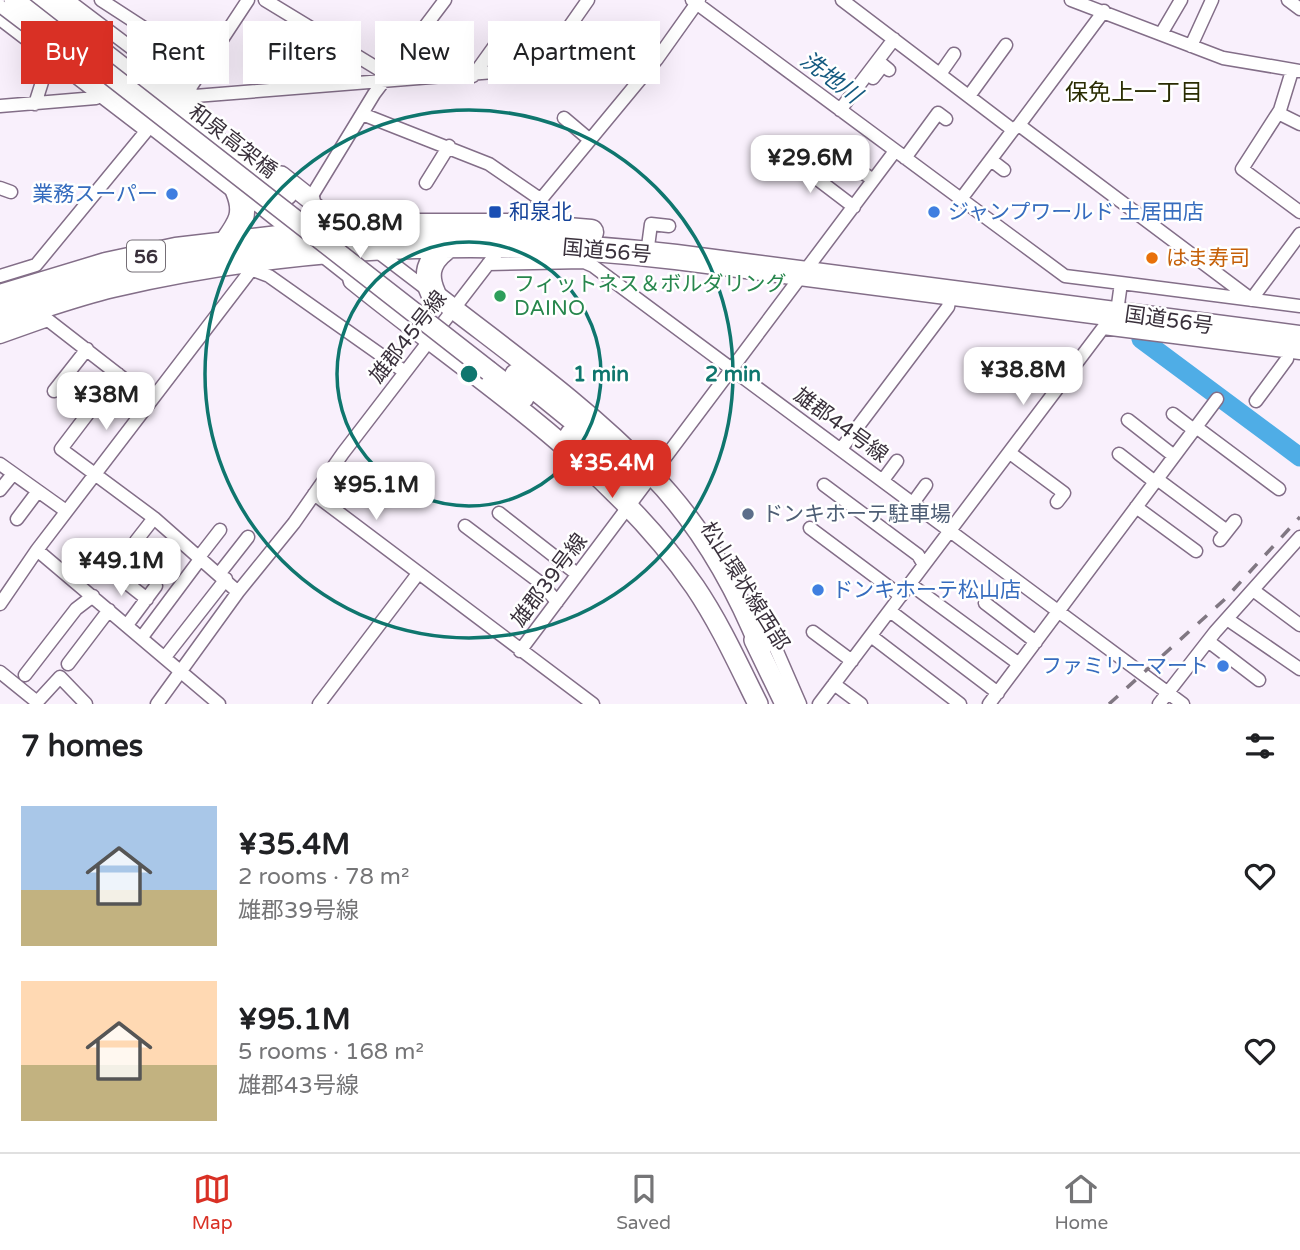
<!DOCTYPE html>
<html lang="en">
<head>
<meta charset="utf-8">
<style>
	body { margin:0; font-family:"Varela Round","Noto Sans JP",sans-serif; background:#f2f2f2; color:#202124; height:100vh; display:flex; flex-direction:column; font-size:26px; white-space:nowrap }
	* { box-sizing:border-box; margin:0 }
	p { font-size:23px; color:#757577 }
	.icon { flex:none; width:38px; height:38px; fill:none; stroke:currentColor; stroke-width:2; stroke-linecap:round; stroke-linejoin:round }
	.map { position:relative; height:704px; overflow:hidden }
	.drawer { display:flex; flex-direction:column; background:#fff; flex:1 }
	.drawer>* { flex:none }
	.guide { position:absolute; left:21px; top:21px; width:700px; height:63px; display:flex; gap:14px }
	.price { position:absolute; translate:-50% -60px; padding:0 16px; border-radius:14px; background:#fff; color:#222; font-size:23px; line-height:46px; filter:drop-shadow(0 2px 4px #0008) }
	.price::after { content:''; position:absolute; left:50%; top:42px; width:21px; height:16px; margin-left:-10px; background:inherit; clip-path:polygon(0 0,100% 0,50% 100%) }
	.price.active { background:#d93025; color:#fff }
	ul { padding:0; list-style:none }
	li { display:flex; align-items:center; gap:21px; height:175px; padding:0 21px }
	li span { display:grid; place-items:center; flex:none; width:196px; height:140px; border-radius:0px; color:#555 }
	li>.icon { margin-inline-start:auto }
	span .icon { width:84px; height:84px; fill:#fffc; stroke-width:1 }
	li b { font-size:30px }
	h2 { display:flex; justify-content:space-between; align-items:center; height:84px; padding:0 21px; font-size:30px }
	.chip { padding:0 24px; border-radius:0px; background:#fff; box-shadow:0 7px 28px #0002; font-size:24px; line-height:63px }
	.chip.active { background:#d93025; color:#fff }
	.menu { display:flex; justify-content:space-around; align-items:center; height:98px; border-top:2px solid #e0e0e0; background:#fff; font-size:19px; color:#757577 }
	.menu a { display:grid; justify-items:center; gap:4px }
	.menu .active { color:#d93025 }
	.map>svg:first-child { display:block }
</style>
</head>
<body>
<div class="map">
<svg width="1300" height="704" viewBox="0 0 1300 704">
	<rect width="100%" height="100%" fill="#f9f0fc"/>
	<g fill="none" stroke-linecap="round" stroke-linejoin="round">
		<path stroke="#4fade6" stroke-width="19" d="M 1141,339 L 1300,457"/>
		<defs>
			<path id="street" d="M 54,0 L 90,28
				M 68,0 L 195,96 L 657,59
				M 101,0 L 158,37 L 149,62
				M 265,0 L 380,70 L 386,80
				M 692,0 L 1065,276 L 1121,283
				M 842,0 L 1013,130 L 1019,125 L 1251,299
				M 1071,0 L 1223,58 L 1300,71
				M 1288,0 L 1300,9
				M 0,19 L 145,130
				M 1161,34 L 1181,0
				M 1191,46 L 1212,0
				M 135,62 L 203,115
				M 539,70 L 588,0
				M 1292,71 L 1280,110 L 1242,169 L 1300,212
				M 940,74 L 954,54
				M 473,76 L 506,30
				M 873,78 L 883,65 L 889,70
				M 188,91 L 248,0
				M 969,96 L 1006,45
				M 35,104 L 50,57
				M 0,106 L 96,98 L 99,95
				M 840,110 L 894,39
				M 1278,113 L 1300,124
				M 362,114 L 489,164 L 540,199
				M 564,118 L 590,140
				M 1019,125 L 1104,11
				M 826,146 L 873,180
				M 787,156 L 854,207
				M 905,158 L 938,113 L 946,119
				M 991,160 L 1004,170
				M 426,183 L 449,146
				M 0,188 L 11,192
				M 243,194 L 295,235
				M 961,199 L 1013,130
				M 518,227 L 657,59 L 699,0
				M 345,228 L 310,199 L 374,94 L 445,0
				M 374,249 L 429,291
				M 320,254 L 353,280
				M 647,254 L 651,224 L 669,226
				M 488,264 L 584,262 L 593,266 L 1183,704
				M 243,266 L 269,276 L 405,372
				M 0,276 L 36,265 L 152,124 L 29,28
				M 1251,300 L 1300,234
				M 1116,319 L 1121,283 L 1300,306
				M 0,337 L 48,320 L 151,400
				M 118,374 L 61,449 L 154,518 L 238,592
				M 54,391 L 87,349
				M 1256,401 L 1287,359 L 1288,352
				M 1173,414 L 1194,430
				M 1128,420 L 1174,456
				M 1196,427 L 1279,489
				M 841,449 L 948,307 L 951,292
				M 1010,453 L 1064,493 L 1057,502
				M 1119,454 L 1155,482
				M 0,464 L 66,511
				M 1157,479 L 1227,531
				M 883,480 L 897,461
				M 824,485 L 918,555 L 924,565
				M 0,490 L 13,474
				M 314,494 L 593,704
				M 913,503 L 926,485
				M 1136,507 L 1196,551
				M 499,513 L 577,574
				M 17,519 L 38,491
				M 465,526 L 542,584 L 557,602
				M 810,528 L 901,596
				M 1220,540 L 1235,521
				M 136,541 L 154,518
				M 37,550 L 219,704
				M 199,557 L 220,530
				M 219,574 L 248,537
				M 128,584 L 147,599
				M 910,584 L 1019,664
				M 1253,590 L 1300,625
				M 748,602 L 773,642 L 800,704
				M 985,603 L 1036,642
				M 0,604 L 37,550 L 258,261
				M 890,611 L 998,693
				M 1227,619 L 1300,669
				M 127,625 L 156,586
				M 813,632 L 852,661
				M 871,636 L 960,704
				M 142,637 L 201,558
				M 1208,641 L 1259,680
				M 520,651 L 895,151
				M 165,657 L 226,579
				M 68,664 L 109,610
				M 0,672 L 37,702 L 60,677 L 86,704
				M 25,675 L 76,609 L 93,596
				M 834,684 L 861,704
				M 157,704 L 238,592 L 294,523 L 343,453 L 502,246
				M 319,704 L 417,575
				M 819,704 L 1103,328 L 1300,353
				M 989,704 L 1217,399
				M 1159,704 L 1215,632 L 1300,537"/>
			<path id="secondary" d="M 36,0 L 287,195
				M 152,124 L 238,191
				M 281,176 L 310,199
				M 353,280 C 470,375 608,461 695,587 C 720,624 738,664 758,704
				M 433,293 C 507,351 586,406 651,474 C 699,523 735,586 761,650
				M 489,371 L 524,398
				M 515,374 L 595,439
				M 570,434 L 629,491
				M 754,640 L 785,704"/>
			<path id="highway" d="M 225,245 C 239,225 248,215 238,191
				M 433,293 C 423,271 431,257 451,244
				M 0,297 L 106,265 L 176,250 L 380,226 L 519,226 L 591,232
				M 0,319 C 37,308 74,294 112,285 C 299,242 486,235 676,257 L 1300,338"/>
		</defs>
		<use href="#street" stroke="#836e88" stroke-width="15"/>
		<use href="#secondary" stroke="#836e88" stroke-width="22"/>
		<use href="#highway" stroke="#836e88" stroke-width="27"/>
		<use href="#street" stroke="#fff" stroke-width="12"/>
		<use href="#secondary" stroke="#fff" stroke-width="19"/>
		<use href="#highway" stroke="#fff" stroke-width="24"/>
		<path stroke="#807782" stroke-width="3.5" stroke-dasharray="12 12" stroke-linecap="butt" d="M 1109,704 L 1224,600 L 1300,517"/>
		<defs>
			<path id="street-bridge" d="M 0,6 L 29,28"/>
			<path id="secondary-bridge" d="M 14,0 L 489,371"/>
		</defs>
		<use href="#street-bridge" stroke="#836e88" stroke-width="15" stroke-linecap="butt"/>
		<use href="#secondary-bridge" stroke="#836e88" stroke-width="22" stroke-linecap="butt"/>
		<use href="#street-bridge" stroke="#fff" stroke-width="12"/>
		<use href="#secondary-bridge" stroke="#fff" stroke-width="19"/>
	</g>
	<g fill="none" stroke="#0f766e" stroke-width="3.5">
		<circle cx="469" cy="374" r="132"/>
		<circle cx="469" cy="374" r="264"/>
	</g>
	<g fill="#3f7fe0" stroke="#fff" stroke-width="2.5">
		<circle cx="172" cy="194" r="7"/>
		<circle cx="934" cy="212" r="7"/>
		<circle cx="818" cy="590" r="7"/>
		<circle cx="1223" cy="666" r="7"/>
	</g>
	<rect fill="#1a4fb4" stroke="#fff" stroke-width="2.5" x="488" y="205" width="14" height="14" rx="3.5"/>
	<circle fill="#e8710a" stroke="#fff" stroke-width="2.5" cx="1152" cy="258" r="7"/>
	<circle fill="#2e9e5b" stroke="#fff" stroke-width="2.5" cx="500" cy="296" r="7"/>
	<circle fill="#5c6f8a" stroke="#fff" stroke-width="2.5" cx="748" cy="514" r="7"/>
	<g text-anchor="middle" stroke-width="5" stroke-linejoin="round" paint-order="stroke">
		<rect fill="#fff" stroke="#756f76" stroke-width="2" x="127" y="240.5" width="38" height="31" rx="5"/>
		<g font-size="19" font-weight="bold" fill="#3a313c">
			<text x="146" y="263">56</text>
		</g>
		<g font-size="21" fill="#3a313c" stroke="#fff">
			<text transform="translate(233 141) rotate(38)" y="7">和泉高架橋</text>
			<text transform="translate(607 251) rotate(5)" y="7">国道56号</text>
			<text transform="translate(1169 320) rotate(8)" y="7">国道56号</text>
			<text transform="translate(408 337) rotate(-52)" y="7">雄郡45号線</text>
			<text transform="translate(841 425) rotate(36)" y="7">雄郡44号線</text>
			<text transform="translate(549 580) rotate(-53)" y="7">雄郡39号線</text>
			<text transform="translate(745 586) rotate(58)" y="7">松山環状線西部</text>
		</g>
		<g font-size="21" fill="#366cbe" stroke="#fff" text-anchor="end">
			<text x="158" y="201">業務スーパー</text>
			<text x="948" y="219" text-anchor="start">ジャンプワールド 土居田店</text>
			<text x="832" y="597" text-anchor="start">ドンキホーテ松山店</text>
			<text x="1209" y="673">ファミリーマート</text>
		</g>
		<g font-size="21" fill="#164399" stroke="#fff" text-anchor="start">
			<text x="509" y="219">和泉北</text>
		</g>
		<g font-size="21" fill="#c56008" stroke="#fff" text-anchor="start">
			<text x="1166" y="265">はま寿司</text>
		</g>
		<g font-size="21" fill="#27864d" stroke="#fff" text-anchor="start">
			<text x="514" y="291">フィットネス＆ボルダリング<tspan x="514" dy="24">DAINO</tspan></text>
		</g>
		<g font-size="21" fill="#4e5e75" stroke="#fff" text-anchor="start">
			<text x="762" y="521">ドンキホーテ駐車場</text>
		</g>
		<g font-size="23" font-style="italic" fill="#145a80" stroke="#fff">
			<text transform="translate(831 77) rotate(37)" y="8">洗地川</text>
		</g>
		<g font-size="23" fill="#2a2c02" stroke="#fff">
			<text x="1134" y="100">保免上一丁目</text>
		</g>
	</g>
	<circle cx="469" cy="374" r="10" fill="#0f766e" stroke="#fff" stroke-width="3.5"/>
	<g font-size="21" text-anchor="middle" font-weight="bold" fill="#0f766e" stroke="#fff" stroke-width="5" stroke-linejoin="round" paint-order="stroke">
		<text x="601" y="381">1 min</text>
		<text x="733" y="381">2 min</text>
	</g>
</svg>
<b class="price" style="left:810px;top:195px">¥29.6M</b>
<b class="price" style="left:360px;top:260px">¥50.8M</b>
<b class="price" style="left:1023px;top:407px">¥38.8M</b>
<b class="price" style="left:106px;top:432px">¥38M</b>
<b class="price active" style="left:612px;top:500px">¥35.4M</b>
<b class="price" style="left:376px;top:522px">¥95.1M</b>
<b class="price" style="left:121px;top:598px">¥49.1M</b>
<div class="guide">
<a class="chip active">Buy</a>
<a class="chip">Rent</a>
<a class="chip">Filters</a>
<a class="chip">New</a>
<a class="chip">Apartment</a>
</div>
</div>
<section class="drawer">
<h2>7 homes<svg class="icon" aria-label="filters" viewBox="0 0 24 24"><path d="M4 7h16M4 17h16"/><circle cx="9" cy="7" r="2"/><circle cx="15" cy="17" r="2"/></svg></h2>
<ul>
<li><span style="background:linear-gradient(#a9c7e8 60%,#c2b280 0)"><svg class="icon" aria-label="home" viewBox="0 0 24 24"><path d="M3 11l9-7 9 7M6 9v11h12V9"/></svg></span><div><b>¥35.4M</b><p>2 rooms · 78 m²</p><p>雄郡39号線</p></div><svg class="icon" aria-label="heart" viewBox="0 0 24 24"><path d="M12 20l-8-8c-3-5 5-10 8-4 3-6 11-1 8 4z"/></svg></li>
<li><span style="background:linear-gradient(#ffd9b3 60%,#c2b280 0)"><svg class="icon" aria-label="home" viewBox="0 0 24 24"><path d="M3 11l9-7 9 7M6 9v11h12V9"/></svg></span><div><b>¥95.1M</b><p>5 rooms · 168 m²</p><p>雄郡43号線</p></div><svg class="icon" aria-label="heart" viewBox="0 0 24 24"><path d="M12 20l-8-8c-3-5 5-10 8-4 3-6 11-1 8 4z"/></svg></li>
</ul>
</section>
<nav class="menu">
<a class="active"><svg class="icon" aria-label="map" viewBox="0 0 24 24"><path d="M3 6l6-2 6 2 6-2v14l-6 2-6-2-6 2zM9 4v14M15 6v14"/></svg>Map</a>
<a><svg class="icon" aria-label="saved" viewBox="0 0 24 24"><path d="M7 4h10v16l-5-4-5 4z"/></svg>Saved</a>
<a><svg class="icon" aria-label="home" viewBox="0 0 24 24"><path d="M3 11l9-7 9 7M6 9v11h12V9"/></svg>Home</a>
</nav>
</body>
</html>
